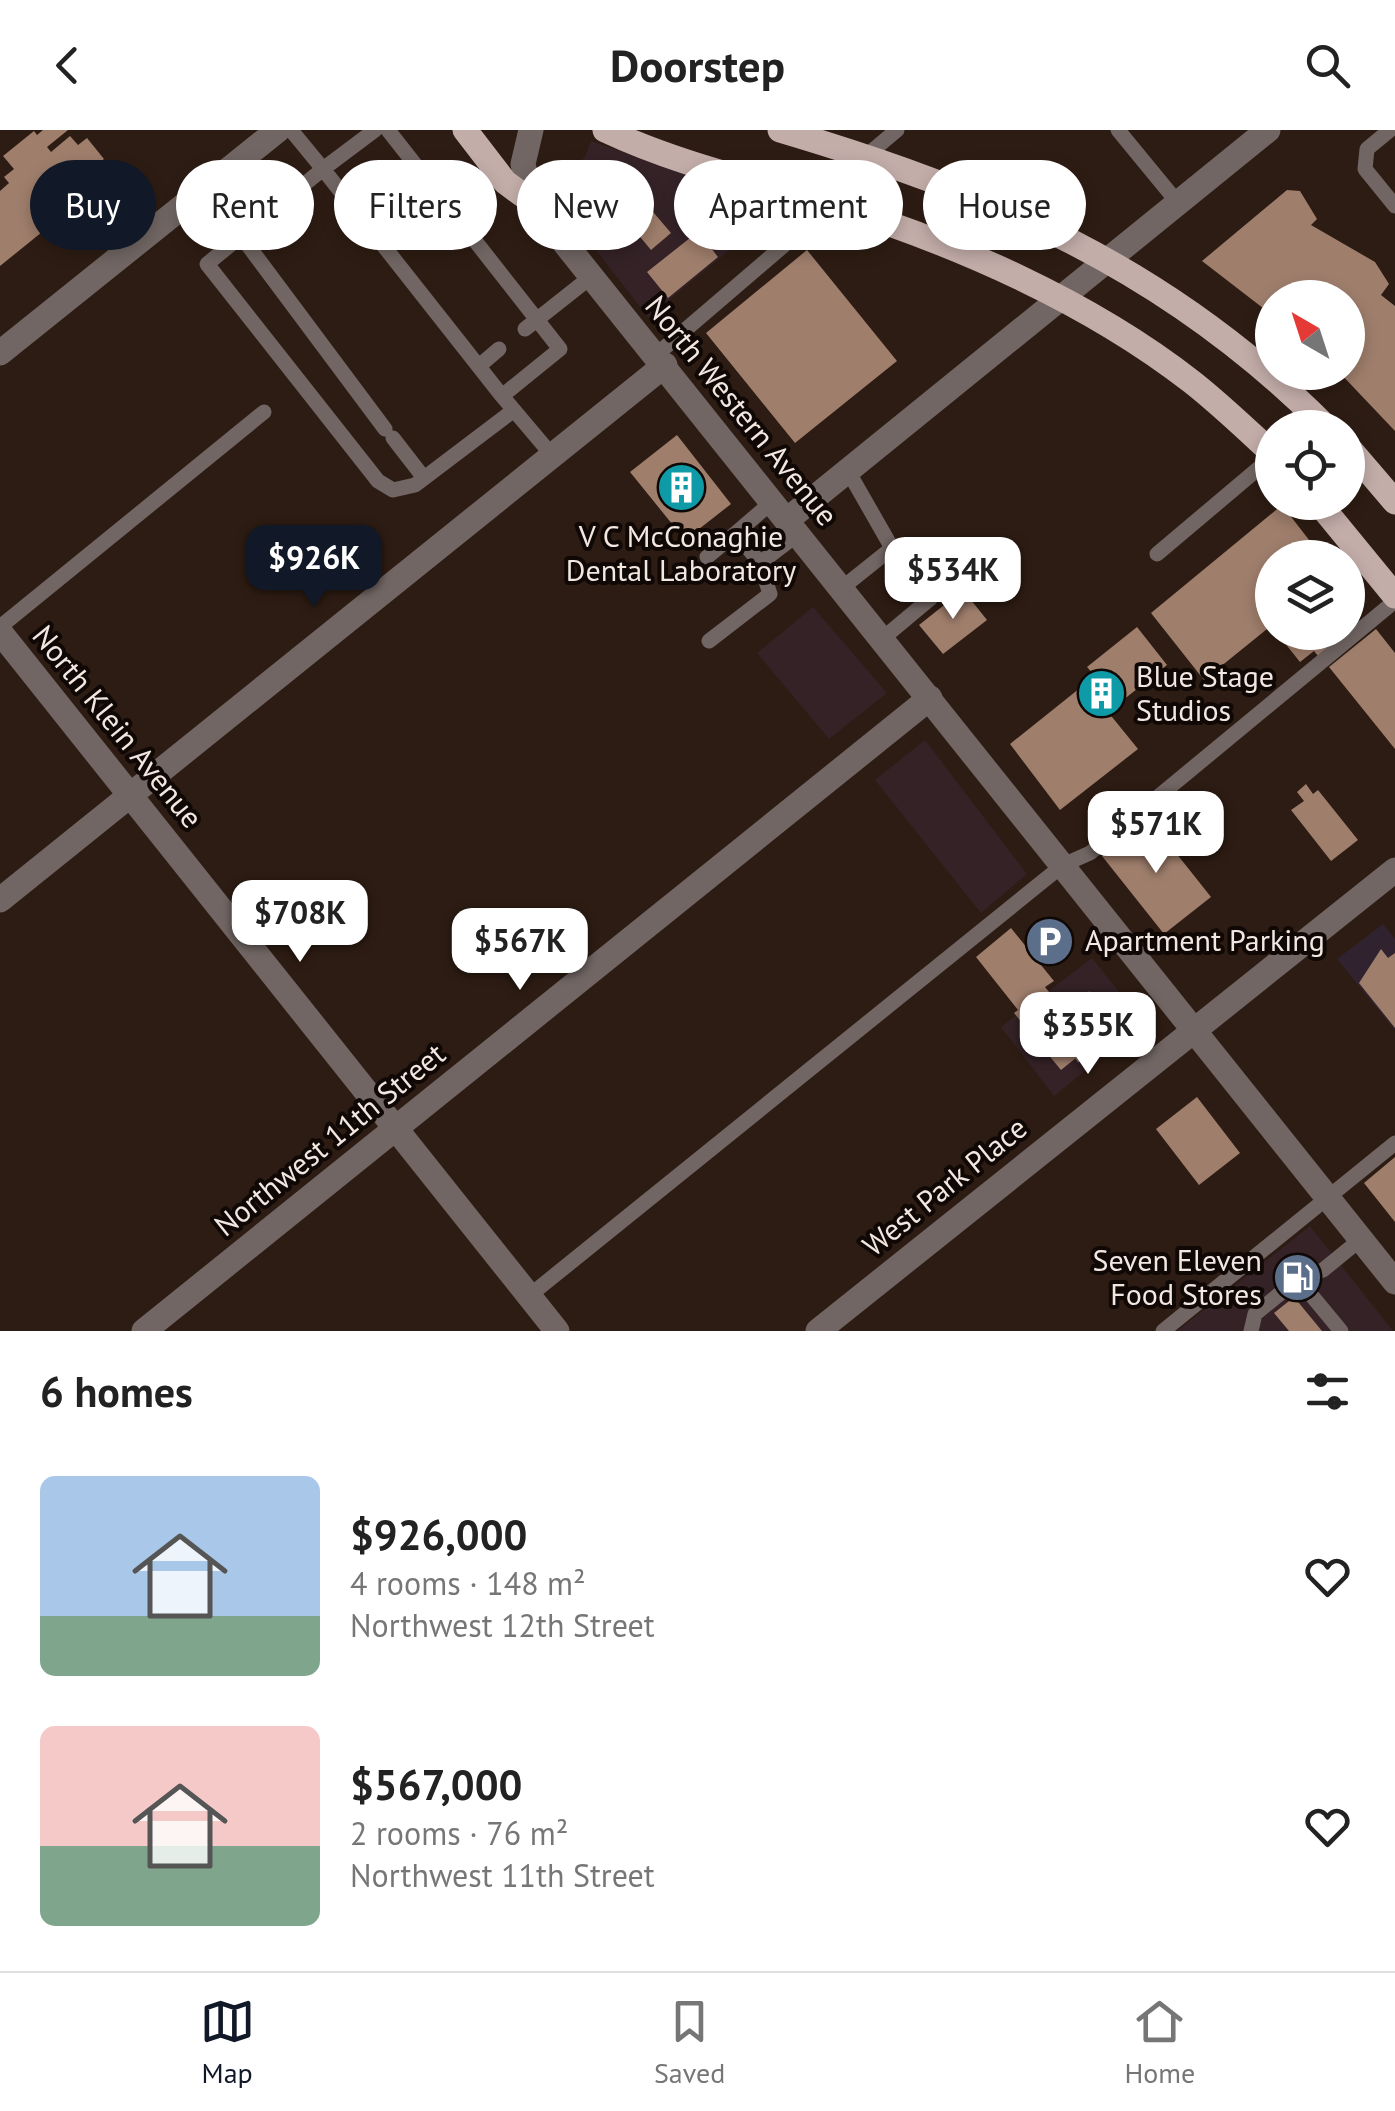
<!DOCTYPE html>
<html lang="en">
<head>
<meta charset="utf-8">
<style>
	body { margin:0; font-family:"PT Sans",sans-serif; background:#f6f6f6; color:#222; height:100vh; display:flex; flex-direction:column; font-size:38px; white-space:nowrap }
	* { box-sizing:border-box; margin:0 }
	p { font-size:32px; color:#767676 }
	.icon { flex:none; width:55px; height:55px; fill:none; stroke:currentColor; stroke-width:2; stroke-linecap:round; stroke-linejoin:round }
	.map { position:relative; height:1201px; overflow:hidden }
	.details { display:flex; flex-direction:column; background:#fff; flex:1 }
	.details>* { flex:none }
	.hud { position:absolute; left:30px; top:30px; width:1335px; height:90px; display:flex; gap:20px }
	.needle { width:65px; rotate:321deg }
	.fabs { position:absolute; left:1255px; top:150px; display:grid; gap:20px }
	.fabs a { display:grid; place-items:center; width:110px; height:110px; border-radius:50%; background:#fff; box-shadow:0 5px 15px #0003; font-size:50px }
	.price { position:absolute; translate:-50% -85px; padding:0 22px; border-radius:20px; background:#fff; color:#222; font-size:32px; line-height:65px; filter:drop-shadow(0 2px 5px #0008) }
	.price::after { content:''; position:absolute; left:50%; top:60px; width:30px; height:22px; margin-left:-15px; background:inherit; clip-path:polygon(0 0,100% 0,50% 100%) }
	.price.current { background:#111827; color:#fff }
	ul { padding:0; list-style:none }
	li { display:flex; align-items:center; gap:30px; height:250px; padding:0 40px }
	li span { display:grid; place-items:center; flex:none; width:280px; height:200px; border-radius:15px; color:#555 }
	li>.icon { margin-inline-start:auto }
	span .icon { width:120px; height:120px; fill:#fffc; stroke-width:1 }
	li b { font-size:42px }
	h2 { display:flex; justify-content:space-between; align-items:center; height:120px; padding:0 40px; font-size:42px }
	.pill { padding:0 35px; border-radius:45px; background:#fff; box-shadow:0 5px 15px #0003; font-size:35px; line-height:90px }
	.pill.current { background:#111827; color:#fff }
	header { display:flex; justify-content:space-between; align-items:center; height:130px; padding:0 40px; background:#fff; font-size:45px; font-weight:700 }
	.tab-bar { display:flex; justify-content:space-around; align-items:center; height:140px; border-top:2px solid #e0e0e0; background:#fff; font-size:28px; color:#767676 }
	.tab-bar a { display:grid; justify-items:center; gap:5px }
	.tab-bar .current { color:#111827 }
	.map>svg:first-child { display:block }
</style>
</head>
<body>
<header><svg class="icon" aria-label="back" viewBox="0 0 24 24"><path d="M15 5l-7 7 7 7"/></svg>Doorstep<svg class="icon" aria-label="search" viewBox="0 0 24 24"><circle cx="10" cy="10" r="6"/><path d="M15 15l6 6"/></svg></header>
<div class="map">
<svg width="1395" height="1201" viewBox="0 0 1395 1201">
	<rect width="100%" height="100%" fill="#2d1c13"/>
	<path fill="#342227" d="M 591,11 L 782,77 L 648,187 L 563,78 L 561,48 L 585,27 Z
		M 813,477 L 887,563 L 829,609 L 757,523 Z
		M 925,610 L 1027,744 L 981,783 L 875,650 Z
		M 1092,828 L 1144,893 L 1054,966 L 1001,897 Z
		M 1310,1096 L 1393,1201 L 1177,1201 Z"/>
	<path fill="#30232f" d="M 1383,794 L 1395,809 L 1395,900 L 1337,829 Z"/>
	<path fill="#9f7e6c" d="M 43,0 L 68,0 L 47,17 L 51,22 L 70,6 L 78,15 L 87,8 L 104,29 L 92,38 L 104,52 L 0,136 L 0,61 L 9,53 L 4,47 L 14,39 L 3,26 L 34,1 L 37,5 Z
		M 1287,60 L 1300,61 L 1317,89 L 1311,95 L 1375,132 L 1389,154 L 1381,165 L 1395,176 L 1395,301 L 1339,242 L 1348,242 L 1348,168 L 1272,168 L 1272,185 L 1202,131 Z
		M 631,66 L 642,69 L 671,103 L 651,120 L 616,78 Z
		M 695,104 L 700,104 L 718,127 L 668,168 L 647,142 Z
		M 807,120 L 897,231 L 795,313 L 706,203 Z
		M 677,305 L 731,374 L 685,410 L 630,342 Z
		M 1282,375 L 1323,428 L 1272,428 L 1272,495 L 1204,550 L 1151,483 Z
		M 963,460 L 987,490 L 943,524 L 919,495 Z
		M 1137,497 L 1167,535 L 1108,582 L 1138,619 L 1060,680 L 1010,614 L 1095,546 L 1087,537 Z
		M 1376,499 L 1395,523 L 1395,619 L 1329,537 Z
		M 1286,502 L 1347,502 L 1318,526 L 1314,521 L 1300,532 L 1280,507 Z
		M 1306,654 L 1313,664 L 1318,660 L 1358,710 L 1331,731 L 1291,680 L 1304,671 L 1297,662 Z
		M 1149,689 L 1211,767 L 1164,804 L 1102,726 Z
		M 1011,798 L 1054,851 L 1045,857 L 1092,915 L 1061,940 L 1014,883 L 1018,880 L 976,827 Z
		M 1381,819 L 1388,828 L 1395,823 L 1395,898 L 1359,853 Z
		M 1197,967 L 1240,1023 L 1199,1055 L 1156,999 Z
		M 1395,1027 L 1395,1092 L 1364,1053 Z
		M 1294,1167 L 1322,1201 L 1289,1201 L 1274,1183 Z"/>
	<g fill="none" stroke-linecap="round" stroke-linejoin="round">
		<path stroke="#8d7f77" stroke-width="5" stroke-dasharray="5 5" stroke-linecap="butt" d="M 1067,885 L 1091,863
			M 1077,927 L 1083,934"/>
		<path stroke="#716664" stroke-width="15" d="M 291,0 L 323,39 L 375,0
			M 388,0 L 560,219 L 502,266 L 551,324
			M 1118,0 L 1178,73
			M 1390,0 L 1367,19 L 1365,39 L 1395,76
			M 866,26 L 897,0
			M 350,74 L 369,59
			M 241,106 L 385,299
			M 525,199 L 592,146
			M 656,225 L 831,75
			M 479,236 L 499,219
			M 502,266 L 323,39 L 207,134 L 378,351 L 393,360 L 415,355 L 514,280
			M 393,308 L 424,348
			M 848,341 L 892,418 L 931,468 L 882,509
			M 1157,424 L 1272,327
			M 707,427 L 736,403
			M 760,433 L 736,403 L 772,372
			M 842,458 L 892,418
			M 0,497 L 264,282
			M 709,511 L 770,464 L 760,433 L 798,404
			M 1298,1149 L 1341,1201
			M 529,1166 L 1063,735 L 1090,723 L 1395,471
			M 1163,1201 L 1395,1013
			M 1251,1201 L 1255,1184 L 1298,1149 L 1323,1140 L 1361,1109"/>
		<path stroke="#716664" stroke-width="25" d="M 0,223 L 278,0
			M 787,390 L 1268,0
			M 0,502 L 557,1201
			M 0,770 L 665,235
			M 144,1201 L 930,568
			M 818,1201 L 1395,740"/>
		<path stroke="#716664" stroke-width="25" d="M 531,0 L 523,34 L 531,71 L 1395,1152"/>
		<path stroke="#c3ada9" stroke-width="25" d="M 465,0 L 505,52 L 531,71
			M 605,0 C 677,34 754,51 830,74 C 955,113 1088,171 1192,252 C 1220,274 1246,299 1272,323
			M 780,0 C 992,63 1168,138 1327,298
			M 1348,317 L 1395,372
			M 1318,372 L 1395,466"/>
	</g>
	<defs>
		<symbol id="building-disc" viewBox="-11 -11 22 22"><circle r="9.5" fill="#0f9aa8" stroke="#100805"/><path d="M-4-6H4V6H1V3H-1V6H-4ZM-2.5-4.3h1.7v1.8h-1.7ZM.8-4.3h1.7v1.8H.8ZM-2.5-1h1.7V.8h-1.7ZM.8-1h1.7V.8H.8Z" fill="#fff"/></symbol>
		<symbol id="parking-disc" viewBox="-11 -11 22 22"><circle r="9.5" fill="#5c6f8a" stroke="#100805"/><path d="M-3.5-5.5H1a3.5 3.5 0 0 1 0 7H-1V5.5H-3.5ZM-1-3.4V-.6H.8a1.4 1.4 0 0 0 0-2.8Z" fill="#fff"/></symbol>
		<symbol id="fuel-disc" viewBox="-11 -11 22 22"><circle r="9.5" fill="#5c6f8a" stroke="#100805"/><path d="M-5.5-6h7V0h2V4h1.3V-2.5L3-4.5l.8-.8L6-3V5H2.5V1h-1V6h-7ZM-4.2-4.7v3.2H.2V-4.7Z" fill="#fff"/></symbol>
	</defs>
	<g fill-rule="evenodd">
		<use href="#building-disc" x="654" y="330" width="55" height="55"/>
		<use href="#building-disc" x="1074" y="536" width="55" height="55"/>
		<use href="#parking-disc" x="1022" y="784" width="55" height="55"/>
		<use href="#fuel-disc" x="1270" y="1120" width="55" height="55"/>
	</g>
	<g text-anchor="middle" stroke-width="8" stroke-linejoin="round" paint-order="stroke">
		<g font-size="30" fill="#f3e7e1" stroke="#100805">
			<text transform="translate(741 281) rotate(51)" y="10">North Western Avenue</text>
			<text transform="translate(117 597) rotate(51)" y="10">North Klein Avenue</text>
			<text transform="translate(330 1010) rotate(-39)" y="10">Northwest 11th Street</text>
			<text transform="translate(945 1057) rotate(-39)" y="10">West Park Place</text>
		</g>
		<g font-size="30" fill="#f3e7e1" stroke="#100805" text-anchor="start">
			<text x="681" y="417" text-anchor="middle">V C McConaghie<tspan x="681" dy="34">Dental Laboratory</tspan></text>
			<text x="1136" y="557">Blue Stage<tspan x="1136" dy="34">Studios</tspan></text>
			<text x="1085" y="821">Apartment Parking</text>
			<text x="1262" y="1141" text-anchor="end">Seven Eleven<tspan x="1262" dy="34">Food Stores</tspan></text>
		</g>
	</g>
</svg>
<div class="fabs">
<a><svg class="needle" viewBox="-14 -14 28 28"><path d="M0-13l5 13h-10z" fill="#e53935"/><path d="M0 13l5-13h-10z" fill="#767676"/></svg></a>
<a><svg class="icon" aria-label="locate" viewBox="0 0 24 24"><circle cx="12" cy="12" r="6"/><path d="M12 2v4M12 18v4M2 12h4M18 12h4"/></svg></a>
<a><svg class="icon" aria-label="layers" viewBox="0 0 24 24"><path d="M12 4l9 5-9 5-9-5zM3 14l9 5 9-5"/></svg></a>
</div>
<b class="price current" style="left:314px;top:480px">$926K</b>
<b class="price" style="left:953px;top:492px">$534K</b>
<b class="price" style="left:1156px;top:746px">$571K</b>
<b class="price" style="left:300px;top:835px">$708K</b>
<b class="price" style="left:520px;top:863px">$567K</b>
<b class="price" style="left:1088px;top:947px">$355K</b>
<div class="hud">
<a class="pill current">Buy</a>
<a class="pill">Rent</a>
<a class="pill">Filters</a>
<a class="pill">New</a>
<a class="pill">Apartment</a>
<a class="pill">House</a>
</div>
</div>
<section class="details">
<h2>6 homes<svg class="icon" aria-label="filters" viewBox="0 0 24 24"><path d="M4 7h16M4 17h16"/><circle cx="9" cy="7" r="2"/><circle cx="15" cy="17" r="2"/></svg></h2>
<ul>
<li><span style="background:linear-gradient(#a9c7e8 70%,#7fa58c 0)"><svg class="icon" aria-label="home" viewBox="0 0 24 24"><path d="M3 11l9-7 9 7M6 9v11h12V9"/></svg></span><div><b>$926,000</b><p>4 rooms · 148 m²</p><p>Northwest 12th Street</p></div><svg class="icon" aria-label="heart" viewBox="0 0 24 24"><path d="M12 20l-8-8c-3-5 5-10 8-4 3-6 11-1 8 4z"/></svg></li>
<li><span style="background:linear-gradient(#f6c9c9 60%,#7fa58c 0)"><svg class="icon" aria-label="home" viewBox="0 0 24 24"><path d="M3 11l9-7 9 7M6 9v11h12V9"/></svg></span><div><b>$567,000</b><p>2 rooms · 76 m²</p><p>Northwest 11th Street</p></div><svg class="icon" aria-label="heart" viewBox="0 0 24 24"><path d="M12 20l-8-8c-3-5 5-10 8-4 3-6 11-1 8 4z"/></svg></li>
</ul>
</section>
<nav class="tab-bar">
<a class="current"><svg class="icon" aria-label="map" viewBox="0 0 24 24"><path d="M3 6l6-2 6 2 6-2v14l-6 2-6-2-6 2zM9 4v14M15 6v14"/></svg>Map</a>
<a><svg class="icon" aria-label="saved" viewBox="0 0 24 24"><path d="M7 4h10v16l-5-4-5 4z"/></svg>Saved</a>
<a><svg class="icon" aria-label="home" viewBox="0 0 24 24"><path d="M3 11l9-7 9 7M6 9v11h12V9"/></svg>Home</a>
</nav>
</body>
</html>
